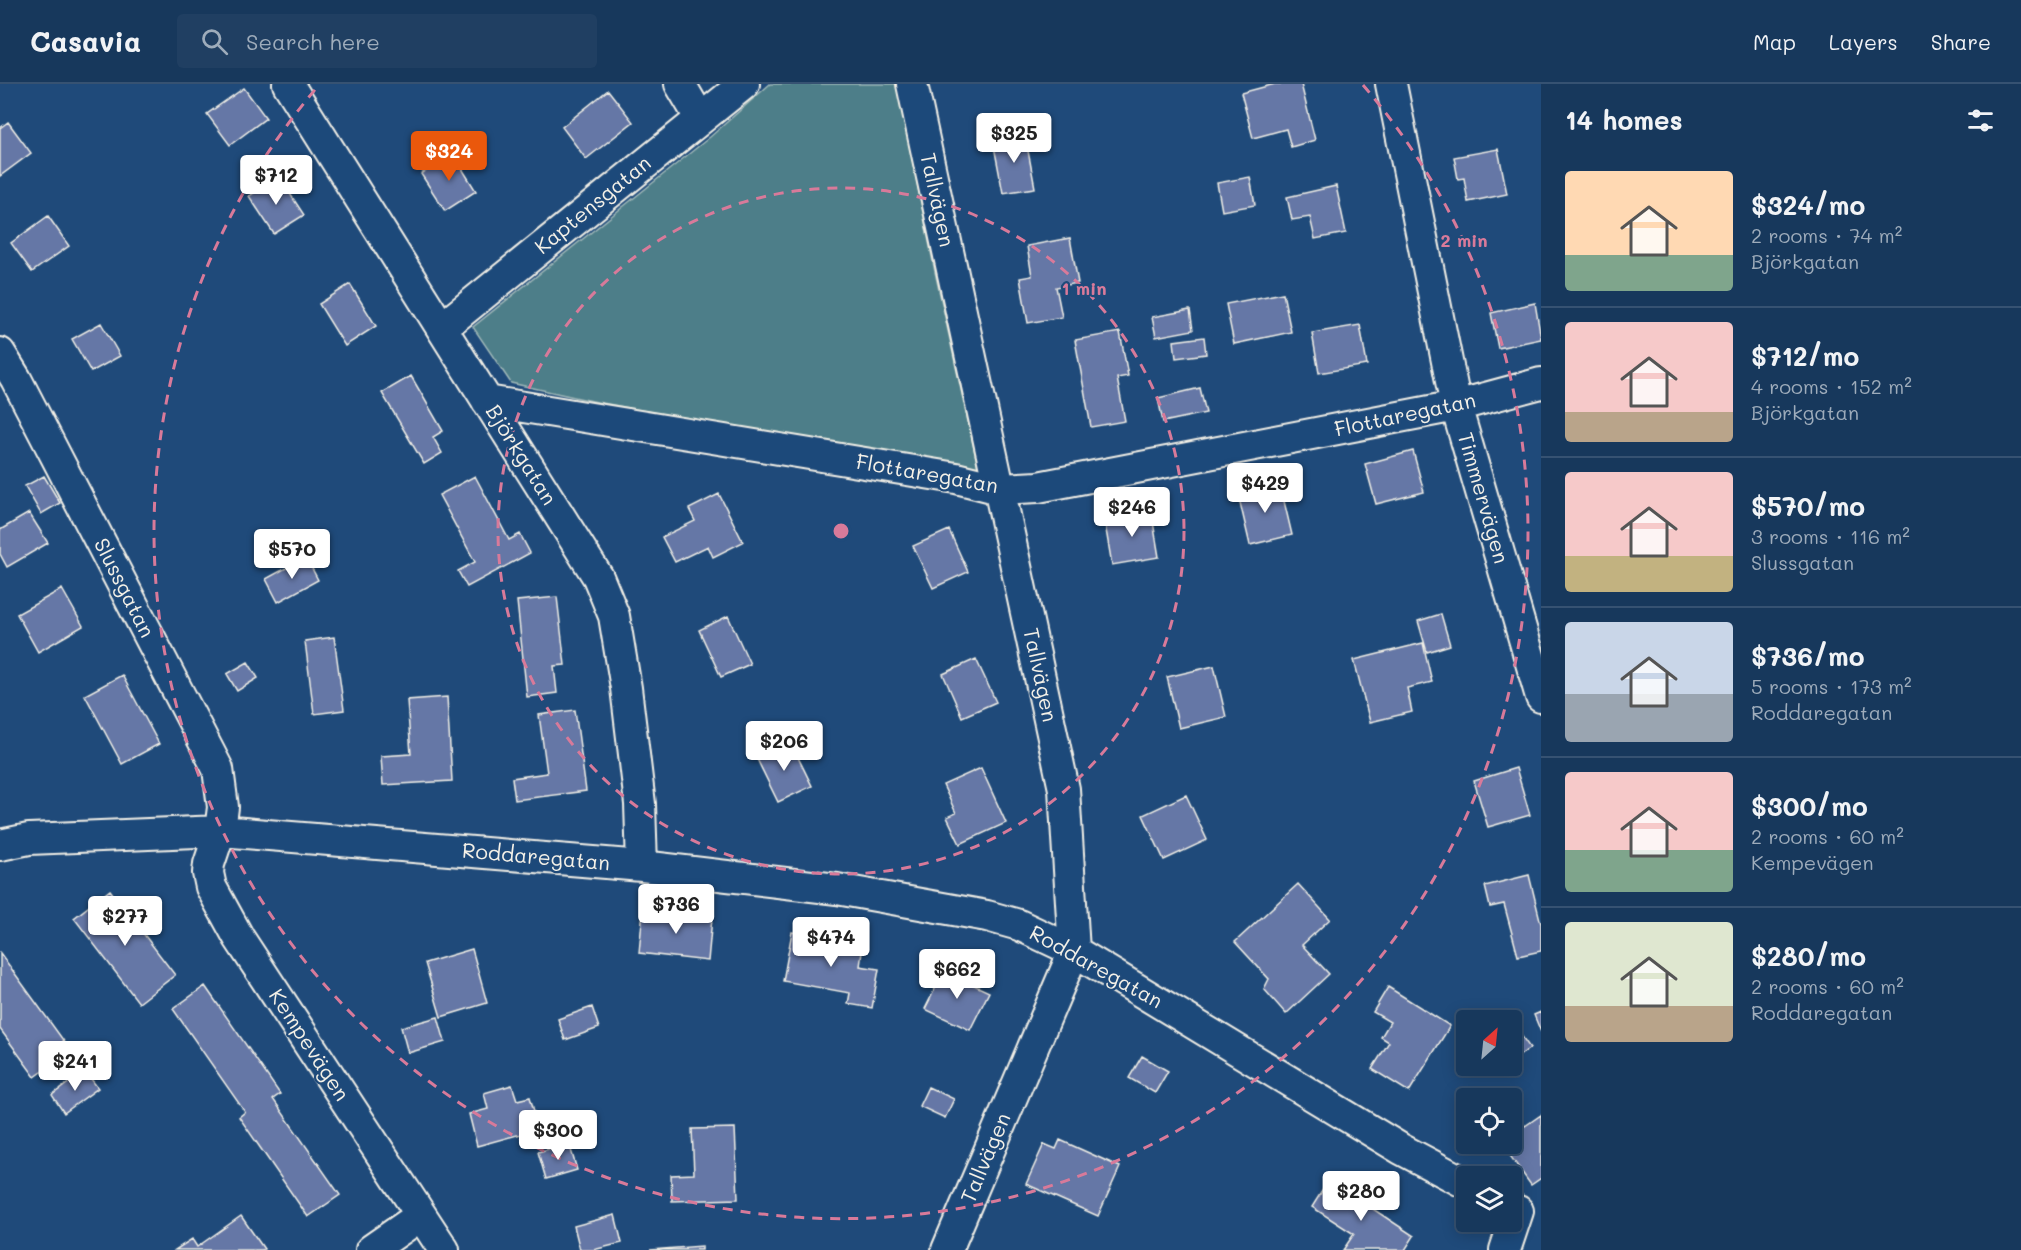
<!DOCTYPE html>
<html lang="en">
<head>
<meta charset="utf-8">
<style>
	body { margin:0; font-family:Mali,sans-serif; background:#203f62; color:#f1f3f6; height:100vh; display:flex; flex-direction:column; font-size:22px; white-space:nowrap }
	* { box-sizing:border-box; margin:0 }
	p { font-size:20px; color:#9eacbb }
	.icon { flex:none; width:33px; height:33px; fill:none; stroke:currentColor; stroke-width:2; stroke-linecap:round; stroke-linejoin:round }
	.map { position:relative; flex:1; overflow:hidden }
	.side { display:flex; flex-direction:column; background:#17385c; width:480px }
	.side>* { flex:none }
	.needle { width:39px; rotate:27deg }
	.tools { position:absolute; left:1456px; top:926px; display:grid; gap:12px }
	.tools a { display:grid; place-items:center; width:66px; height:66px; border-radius:6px; background:#17385c; box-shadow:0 3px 15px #0003,0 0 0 2px #365272; font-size:30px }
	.price { position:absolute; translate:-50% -51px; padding:0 14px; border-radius:6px; background:#fff; color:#222; font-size:20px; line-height:39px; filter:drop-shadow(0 2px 3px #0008) }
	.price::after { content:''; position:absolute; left:50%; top:36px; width:18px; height:14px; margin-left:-9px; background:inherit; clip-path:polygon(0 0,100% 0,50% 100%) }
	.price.active { background:#ea580c; color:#fff }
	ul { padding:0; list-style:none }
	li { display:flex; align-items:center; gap:18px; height:150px; padding:0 24px }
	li+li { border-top:2px solid #365272 }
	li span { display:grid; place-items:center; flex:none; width:168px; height:120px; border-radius:6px; color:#555 }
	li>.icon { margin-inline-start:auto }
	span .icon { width:72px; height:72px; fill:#fffc; stroke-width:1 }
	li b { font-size:26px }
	h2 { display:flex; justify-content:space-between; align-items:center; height:72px; padding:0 24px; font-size:26px }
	header { display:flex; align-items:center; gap:36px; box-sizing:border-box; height:84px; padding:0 30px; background:#17385c; border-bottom:2px solid #365272 }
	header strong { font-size:28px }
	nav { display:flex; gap:33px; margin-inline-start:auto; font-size:21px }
	.search { width:420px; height:54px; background:#203f62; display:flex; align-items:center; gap:15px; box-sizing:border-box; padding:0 21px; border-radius:6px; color:#9eacbb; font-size:22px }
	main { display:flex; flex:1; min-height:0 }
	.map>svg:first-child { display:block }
</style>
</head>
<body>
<header>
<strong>Casavia</strong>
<div class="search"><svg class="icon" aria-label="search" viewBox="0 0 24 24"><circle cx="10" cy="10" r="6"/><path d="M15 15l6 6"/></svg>Search here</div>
<nav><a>Map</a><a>Layers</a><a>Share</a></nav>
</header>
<main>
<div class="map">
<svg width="1541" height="1166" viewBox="0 0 1541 1166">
	<rect width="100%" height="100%" fill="#1f4a7a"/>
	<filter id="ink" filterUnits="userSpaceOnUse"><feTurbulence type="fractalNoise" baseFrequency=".0167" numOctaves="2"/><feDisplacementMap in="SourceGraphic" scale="12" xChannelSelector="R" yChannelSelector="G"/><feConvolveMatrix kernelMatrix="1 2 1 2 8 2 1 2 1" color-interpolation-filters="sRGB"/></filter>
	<g filter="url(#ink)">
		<path fill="#4d7e89" stroke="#a0b8b8" stroke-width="1.5" d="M 770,0 L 897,0 L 935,188 L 978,383 L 936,380 L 597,318 L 511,299 L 473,243 L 710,53 Z"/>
		<path fill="#6577a6" stroke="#f4f1e8" stroke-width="1.5" d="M 1275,0 L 1301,0 L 1315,56 L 1291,63 L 1286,45 L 1253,54 L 1241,9 Z
			M 244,4 L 266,34 L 230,61 L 207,30 Z
			M 608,6 L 633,38 L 586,75 L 562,43 Z
			M 8,38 L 31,69 L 0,92 L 0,44 Z
			M 1025,51 L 1035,104 L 1003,109 L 993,57 Z
			M 1498,65 L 1507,110 L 1468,118 L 1464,94 L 1458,95 L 1454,73 Z
			M 453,70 L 476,107 L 445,127 L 421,90 Z
			M 279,93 L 304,131 L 274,150 L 249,112 Z
			M 1250,93 L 1255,121 L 1222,127 L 1217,99 Z
			M 1336,102 L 1346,149 L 1315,155 L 1310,133 L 1292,136 L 1287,113 Z
			M 48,132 L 69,162 L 32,188 L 11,159 Z
			M 1070,154 L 1078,199 L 1056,203 L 1062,233 L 1028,239 L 1020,194 L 1032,192 L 1027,162 Z
			M 350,200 L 376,242 L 345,262 L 319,220 Z
			M 1283,209 L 1291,248 L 1234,260 L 1226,220 Z
			M 1535,219 L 1541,255 L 1498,264 L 1491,229 Z
			M 1190,226 L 1193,246 L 1156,253 L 1152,233 Z
			M 101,239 L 120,272 L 91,288 L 72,255 Z
			M 1360,241 L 1367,281 L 1319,289 L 1312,249 Z
			M 1120,248 L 1128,292 L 1117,294 L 1125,337 L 1091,343 L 1075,256 Z
			M 1204,253 L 1206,270 L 1176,274 L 1174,257 Z
			M 411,292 L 443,347 L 433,353 L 442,369 L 424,380 L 382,309 Z
			M 1200,304 L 1206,329 L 1163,338 L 1158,314 Z
			M 1413,367 L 1424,408 L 1376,420 L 1365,380 Z
			M 44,392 L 60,419 L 41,430 L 25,402 Z
			M 475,392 L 509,456 L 520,450 L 530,469 L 467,503 L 458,487 L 475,478 L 439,411 Z
			M 1280,400 L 1292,451 L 1250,461 L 1238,410 Z
			M 719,410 L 743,458 L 713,473 L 708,462 L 675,478 L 662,453 L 695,437 L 689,425 Z
			M 1151,426 L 1159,473 L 1112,481 L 1104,434 Z
			M 29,429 L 48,459 L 7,483 L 0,470 L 0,446 Z
			M 949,446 L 968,488 L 933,504 L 913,462 Z
			M 306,473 L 318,496 L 278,518 L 266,495 Z
			M 62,505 L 83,542 L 38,568 L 17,530 Z
			M 557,513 L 565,581 L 554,582 L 557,609 L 527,613 L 517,517 Z
			M 1441,530 L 1450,561 L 1427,568 L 1418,537 Z
			M 728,532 L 750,580 L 721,593 L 699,546 Z
			M 334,553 L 344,626 L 314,630 L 305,557 Z
			M 1423,559 L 1432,598 L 1407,604 L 1412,628 L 1370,638 L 1354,576 Z
			M 976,575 L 996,618 L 962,633 L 943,590 Z
			M 248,578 L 258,594 L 237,607 L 227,590 Z
			M 1214,582 L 1226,633 L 1179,644 L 1167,593 Z
			M 122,591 L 159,660 L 122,680 L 85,611 Z
			M 447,613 L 452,697 L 383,701 L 381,672 L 411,670 L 407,616 Z
			M 575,626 L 586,707 L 515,716 L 512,694 L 547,689 L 539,631 Z
			M 790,657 L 812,702 L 778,718 L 756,673 Z
			M 981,684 L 1006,739 L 960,760 L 947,733 L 956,729 L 943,701 Z
			M 1516,684 L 1530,731 L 1488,743 L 1474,697 Z
			M 1186,711 L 1207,756 L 1164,776 L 1143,731 Z
			M 1529,791 L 1541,840 L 1541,867 L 1518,872 L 1504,820 L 1490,823 L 1485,802 Z
			M 1298,800 L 1330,835 L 1302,861 L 1329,890 L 1286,930 L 1264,905 L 1269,895 L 1235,858 Z
			M 110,806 L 175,891 L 139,919 L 74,834 Z
			M 643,826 L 712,834 L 708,877 L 639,869 Z
			M 792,848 L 863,861 L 860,882 L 879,885 L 872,924 L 848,920 L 850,909 L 783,897 Z
			M 472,865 L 487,919 L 441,933 L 425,879 Z
			M 0,869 L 71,967 L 35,993 L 0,945 Z
			M 944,887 L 989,908 L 970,946 L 925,925 Z
			M 205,902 L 280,1010 L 273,1015 L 340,1111 L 308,1133 L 239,1033 L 245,1028 L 173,925 Z
			M 1388,903 L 1450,942 L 1409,1008 L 1372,985 L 1389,958 L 1381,953 L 1390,938 L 1373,928 Z
			M 592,923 L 599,944 L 565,956 L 558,935 Z
			M 1541,928 L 1541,948 L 1534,931 Z
			M 438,933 L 445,958 L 408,969 L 401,943 Z
			M 1513,940 L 1530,964 L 1512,977 L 1512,941 Z
			M 1142,972 L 1168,987 L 1155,1009 L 1129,994 Z
			M 1489,981 L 1507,981 L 1495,989 Z
			M 85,987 L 98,1004 L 64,1029 L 52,1011 Z
			M 512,1001 L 517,1016 L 530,1013 L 539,1045 L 477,1062 L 469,1030 L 488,1025 L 484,1009 Z
			M 928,1003 L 954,1015 L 945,1034 L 919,1022 Z
			M 1516,1031 L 1525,1042 L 1541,1031 L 1541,1094 L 1531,1101 L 1501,1059 L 1512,1059 L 1512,1033 Z
			M 735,1044 L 738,1115 L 672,1117 L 671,1091 L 694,1090 L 692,1045 Z
			M 1060,1056 L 1120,1083 L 1098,1132 L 1026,1100 L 1044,1060 L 1056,1065 Z
			M 569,1059 L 577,1086 L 546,1095 L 538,1068 Z
			M 1329,1096 L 1414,1152 L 1405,1166 L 1343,1166 L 1354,1150 L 1312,1123 Z
			M 615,1131 L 622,1159 L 593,1166 L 580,1166 L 574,1142 Z
			M 241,1132 L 264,1165 L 262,1166 L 175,1166 L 192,1155 L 197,1163 Z
			M 702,1162 L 702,1166 L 650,1166 Z"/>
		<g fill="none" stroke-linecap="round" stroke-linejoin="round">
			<defs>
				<path id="minor" d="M 288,0 L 598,493 L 614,532 L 626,604 L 640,720 L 642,782
					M 680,0 L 700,34
					M 912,0 L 1064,705 L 1074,867 L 947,1166
					M 1391,0 L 1456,322 L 1541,613
					M 443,243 L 744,0
					M 0,269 L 16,295 L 218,685 L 223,723 L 220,747 L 209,780 L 208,789 L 211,803 L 239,854 L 444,1166
					M 487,317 L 956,394 L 1000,405 L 1038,403 L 1456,322 L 1541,299
					M 0,761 L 29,755 L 220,747 L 642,782 L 837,805 L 987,832 L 1019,841 L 1074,867 L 1401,1065 L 1467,1100
					M 371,1166 L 420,1132
					M 1505,1166 L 1518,1127"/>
			</defs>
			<use href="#minor" stroke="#f4f1e8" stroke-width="34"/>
			<use href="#minor" stroke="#1f4a7a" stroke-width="30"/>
		</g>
	</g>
	<g fill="none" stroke="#d87a9a" stroke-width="3" stroke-dasharray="10 8">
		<circle cx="841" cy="447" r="343"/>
		<path d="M1363 1A687 687 0 1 1 319 1"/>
	</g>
	<g text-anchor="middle" stroke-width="4.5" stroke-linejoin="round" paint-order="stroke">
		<g font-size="21" fill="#f4f1e8" stroke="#1f4a7a">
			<text transform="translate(937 116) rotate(78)" y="7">Tallvägen</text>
			<text transform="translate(593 121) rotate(-39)" y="7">Kaptensgatan</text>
			<text transform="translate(1405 331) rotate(-12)" y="7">Flottaregatan</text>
			<text transform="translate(521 371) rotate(58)" y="7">Björkgatan</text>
			<text transform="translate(927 390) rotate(10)" y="7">Flottaregatan</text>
			<text transform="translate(1483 414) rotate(74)" y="7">Timmervägen</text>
			<text transform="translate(124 504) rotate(63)" y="7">Slussgatan</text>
			<text transform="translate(1040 591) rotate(78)" y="7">Tallvägen</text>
			<text transform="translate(536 773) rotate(5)" y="7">Roddaregatan</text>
			<text transform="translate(1096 883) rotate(29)" y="7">Roddaregatan</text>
			<text transform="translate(309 961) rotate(57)" y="7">Kempevägen</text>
			<text transform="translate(986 1074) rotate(-67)" y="7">Tallvägen</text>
		</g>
	</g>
	<circle cx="841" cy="447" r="9" fill="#d87a9a" stroke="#1f4a7a" stroke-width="3"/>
	<g font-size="18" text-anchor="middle" font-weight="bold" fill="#d87a9a" stroke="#1f4a7a" stroke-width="4.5" stroke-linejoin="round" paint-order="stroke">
		<text x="1464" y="163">2 min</text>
		<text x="1084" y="211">1 min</text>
	</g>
</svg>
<div class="tools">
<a><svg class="needle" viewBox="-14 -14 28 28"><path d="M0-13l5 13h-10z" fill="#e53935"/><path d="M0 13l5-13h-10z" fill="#9eacbb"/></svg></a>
<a><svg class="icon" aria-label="locate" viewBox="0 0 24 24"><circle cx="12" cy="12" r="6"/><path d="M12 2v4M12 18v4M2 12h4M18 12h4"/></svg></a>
<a><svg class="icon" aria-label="layers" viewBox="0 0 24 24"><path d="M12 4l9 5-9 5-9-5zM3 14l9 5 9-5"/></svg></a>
</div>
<b class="price" style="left:1014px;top:80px">$325</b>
<b class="price active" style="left:449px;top:98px">$324</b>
<b class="price" style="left:276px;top:122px">$712</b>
<b class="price" style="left:1265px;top:430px">$429</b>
<b class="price" style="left:1132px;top:454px">$246</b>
<b class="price" style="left:292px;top:496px">$570</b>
<b class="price" style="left:784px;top:688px">$206</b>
<b class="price" style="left:676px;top:851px">$736</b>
<b class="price" style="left:125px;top:863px">$277</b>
<b class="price" style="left:831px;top:884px">$474</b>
<b class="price" style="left:957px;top:916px">$662</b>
<b class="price" style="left:75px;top:1008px">$241</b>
<b class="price" style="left:558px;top:1077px">$300</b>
<b class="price" style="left:1361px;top:1138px">$280</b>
</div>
<section class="side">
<h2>14 homes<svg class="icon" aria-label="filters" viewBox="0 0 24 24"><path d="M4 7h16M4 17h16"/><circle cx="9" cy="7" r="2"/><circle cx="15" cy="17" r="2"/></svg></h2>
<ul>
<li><span style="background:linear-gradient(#ffd9b3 70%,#7fa58c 0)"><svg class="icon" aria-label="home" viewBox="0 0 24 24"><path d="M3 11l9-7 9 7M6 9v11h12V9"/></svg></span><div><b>$324/mo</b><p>2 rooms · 74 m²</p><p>Björkgatan</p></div></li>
<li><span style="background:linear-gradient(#f6c9c9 75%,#b9a48a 0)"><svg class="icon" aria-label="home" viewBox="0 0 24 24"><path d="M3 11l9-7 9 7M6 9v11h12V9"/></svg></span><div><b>$712/mo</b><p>4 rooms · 152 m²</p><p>Björkgatan</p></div></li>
<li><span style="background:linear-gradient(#f6c9c9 70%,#c2b280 0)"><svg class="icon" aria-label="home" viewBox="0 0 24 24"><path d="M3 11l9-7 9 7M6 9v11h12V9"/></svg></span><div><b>$570/mo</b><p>3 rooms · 116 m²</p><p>Slussgatan</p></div></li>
<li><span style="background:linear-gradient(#c9d6e8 60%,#9aa5b1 0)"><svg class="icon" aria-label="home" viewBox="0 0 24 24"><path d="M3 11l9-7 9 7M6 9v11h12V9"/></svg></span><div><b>$736/mo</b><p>5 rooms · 173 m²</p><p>Roddaregatan</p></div></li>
<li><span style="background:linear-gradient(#f6c9c9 65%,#7fa58c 0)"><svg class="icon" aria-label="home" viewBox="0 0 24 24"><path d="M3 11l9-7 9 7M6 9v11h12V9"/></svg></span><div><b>$300/mo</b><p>2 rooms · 60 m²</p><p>Kempevägen</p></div></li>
<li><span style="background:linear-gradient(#dfe7d0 70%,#b9a48a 0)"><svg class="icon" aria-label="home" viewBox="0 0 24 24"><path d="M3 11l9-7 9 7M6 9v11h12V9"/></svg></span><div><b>$280/mo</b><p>2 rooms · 60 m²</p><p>Roddaregatan</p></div></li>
</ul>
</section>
</main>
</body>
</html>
